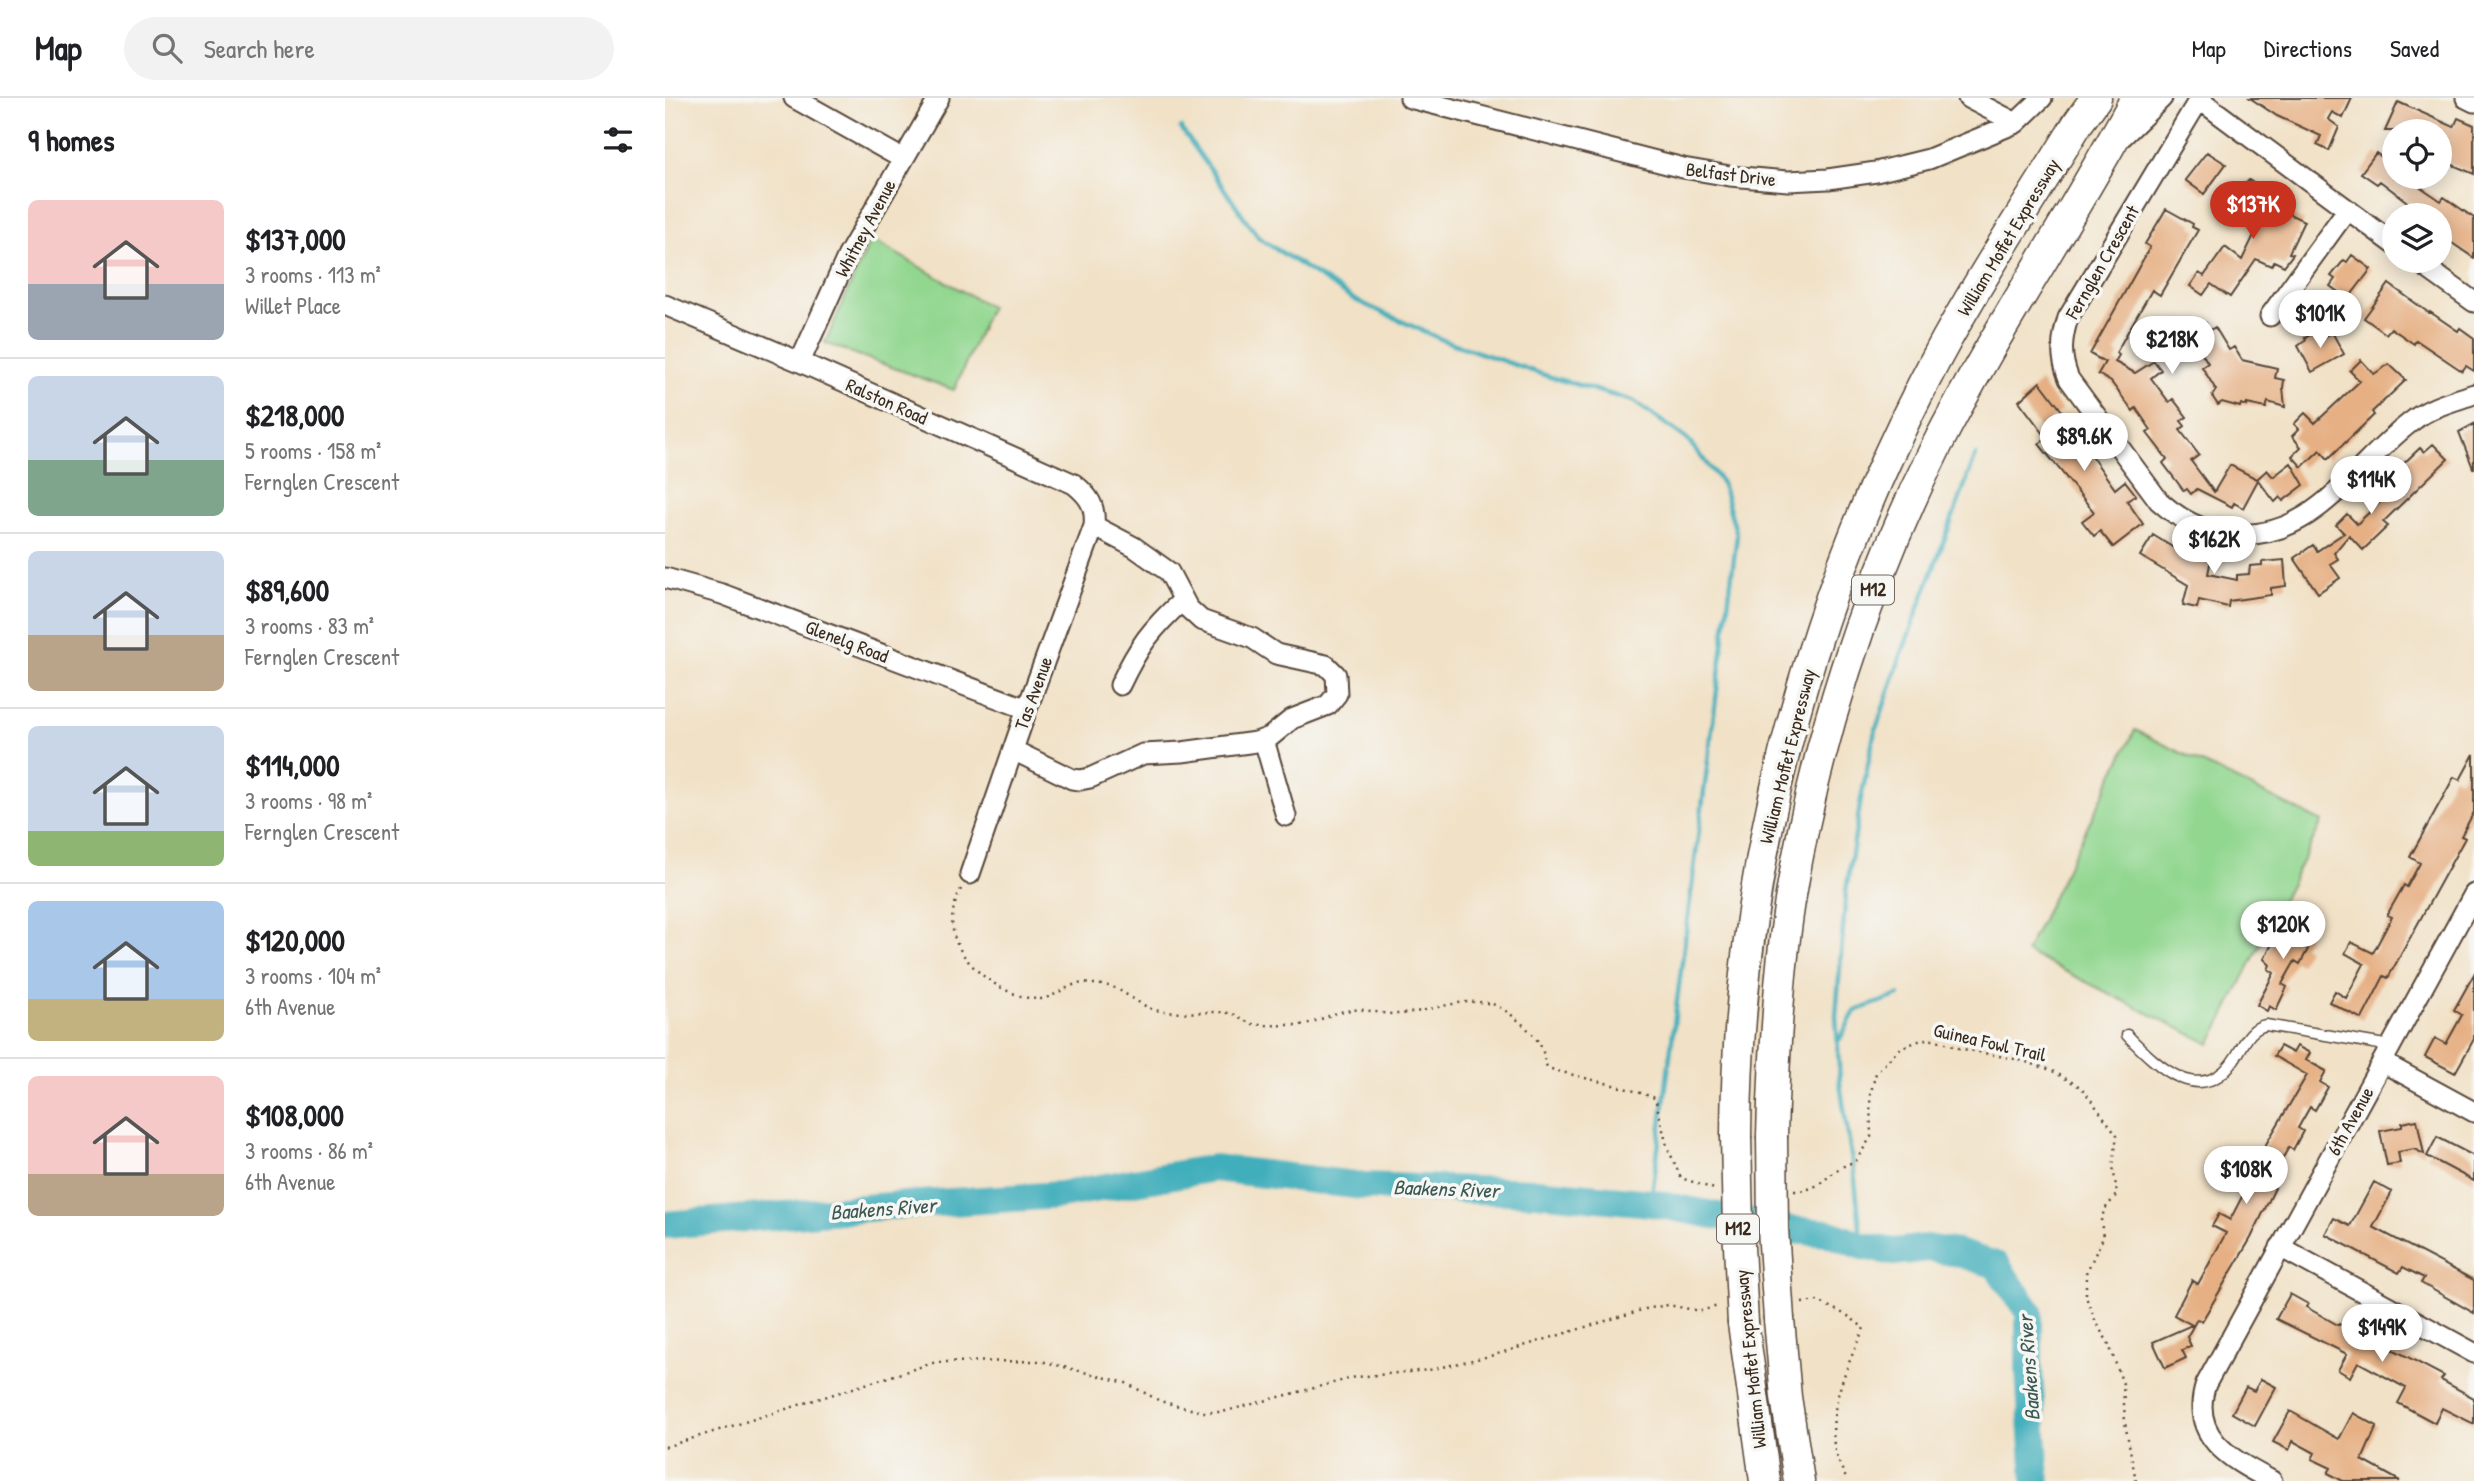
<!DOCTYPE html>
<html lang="en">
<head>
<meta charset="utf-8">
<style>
	body { margin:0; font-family:"Patrick Hand",sans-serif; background:#f2f2f2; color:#202124; height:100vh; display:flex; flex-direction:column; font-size:26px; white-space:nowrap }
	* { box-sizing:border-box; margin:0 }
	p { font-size:23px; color:#757577 }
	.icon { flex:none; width:38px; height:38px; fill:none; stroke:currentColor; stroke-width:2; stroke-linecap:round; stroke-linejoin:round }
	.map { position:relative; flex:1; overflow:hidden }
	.drawer { display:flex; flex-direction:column; background:#fff; width:665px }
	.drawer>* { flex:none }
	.fabs { position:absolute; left:1717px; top:21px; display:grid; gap:14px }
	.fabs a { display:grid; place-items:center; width:70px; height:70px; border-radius:50%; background:#fff; box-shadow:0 4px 18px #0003; font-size:35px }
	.price { position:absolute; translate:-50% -60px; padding:0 16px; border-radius:24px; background:#fff; color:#222; font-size:23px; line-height:46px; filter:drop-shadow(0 2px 4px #0008) }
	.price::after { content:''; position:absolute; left:50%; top:42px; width:21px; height:16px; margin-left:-10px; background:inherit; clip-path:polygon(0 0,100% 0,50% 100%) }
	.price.current { background:#c8321e; color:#fff }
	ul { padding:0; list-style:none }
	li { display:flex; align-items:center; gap:21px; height:175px; padding:0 28px }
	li+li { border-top:2px solid #e0e0e0 }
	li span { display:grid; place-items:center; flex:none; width:196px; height:140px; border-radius:10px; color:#555 }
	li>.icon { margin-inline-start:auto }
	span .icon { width:84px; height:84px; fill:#fffc; stroke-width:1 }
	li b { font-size:30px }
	h2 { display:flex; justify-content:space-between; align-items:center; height:84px; padding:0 28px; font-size:30px }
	header { display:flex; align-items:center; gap:42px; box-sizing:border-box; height:98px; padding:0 35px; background:#fff; border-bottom:2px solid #e0e0e0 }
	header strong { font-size:33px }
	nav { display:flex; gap:38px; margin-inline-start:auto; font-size:24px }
	.search { width:490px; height:63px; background:#f2f2f2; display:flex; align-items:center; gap:18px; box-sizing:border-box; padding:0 24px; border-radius:38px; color:#757577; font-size:26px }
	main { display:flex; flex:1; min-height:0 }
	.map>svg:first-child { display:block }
</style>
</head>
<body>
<header>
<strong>Map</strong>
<div class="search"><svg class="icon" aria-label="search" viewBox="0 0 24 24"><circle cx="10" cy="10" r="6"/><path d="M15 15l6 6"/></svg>Search here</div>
<nav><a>Map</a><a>Directions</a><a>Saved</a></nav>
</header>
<main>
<section class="drawer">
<h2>9 homes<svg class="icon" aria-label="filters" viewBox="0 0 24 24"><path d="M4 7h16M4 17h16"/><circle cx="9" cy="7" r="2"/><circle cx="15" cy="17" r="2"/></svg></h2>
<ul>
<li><span style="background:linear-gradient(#f6c9c9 60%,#9aa5b1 0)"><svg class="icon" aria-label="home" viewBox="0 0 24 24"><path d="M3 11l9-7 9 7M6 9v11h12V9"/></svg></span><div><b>$137,000</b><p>3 rooms · 113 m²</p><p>Willet Place</p></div></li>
<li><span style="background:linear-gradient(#c9d6e8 60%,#7fa58c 0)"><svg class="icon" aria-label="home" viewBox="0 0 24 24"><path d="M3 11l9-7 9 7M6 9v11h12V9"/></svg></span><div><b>$218,000</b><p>5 rooms · 158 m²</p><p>Fernglen Crescent</p></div></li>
<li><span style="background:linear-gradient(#c9d6e8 60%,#b9a48a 0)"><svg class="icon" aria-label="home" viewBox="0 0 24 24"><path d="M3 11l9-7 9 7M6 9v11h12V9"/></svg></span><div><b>$89,600</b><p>3 rooms · 83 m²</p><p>Fernglen Crescent</p></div></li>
<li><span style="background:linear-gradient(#c9d6e8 75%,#8fb573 0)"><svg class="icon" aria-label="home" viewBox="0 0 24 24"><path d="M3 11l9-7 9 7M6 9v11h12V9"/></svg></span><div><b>$114,000</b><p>3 rooms · 98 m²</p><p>Fernglen Crescent</p></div></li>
<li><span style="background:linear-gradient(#a9c7e8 70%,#c2b280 0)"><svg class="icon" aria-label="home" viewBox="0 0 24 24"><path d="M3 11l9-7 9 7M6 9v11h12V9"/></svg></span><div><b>$120,000</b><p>3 rooms · 104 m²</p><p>6th Avenue</p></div></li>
<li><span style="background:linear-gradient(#f6c9c9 70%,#b9a48a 0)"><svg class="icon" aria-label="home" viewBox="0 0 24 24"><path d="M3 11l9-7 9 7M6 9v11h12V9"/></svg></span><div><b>$108,000</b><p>3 rooms · 86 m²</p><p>6th Avenue</p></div></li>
</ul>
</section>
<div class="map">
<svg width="1809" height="1383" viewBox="0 0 1809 1383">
	<rect width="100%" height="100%" fill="#f6f6f2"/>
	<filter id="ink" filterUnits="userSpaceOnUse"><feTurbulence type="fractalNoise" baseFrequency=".0143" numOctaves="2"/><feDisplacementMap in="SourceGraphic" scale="14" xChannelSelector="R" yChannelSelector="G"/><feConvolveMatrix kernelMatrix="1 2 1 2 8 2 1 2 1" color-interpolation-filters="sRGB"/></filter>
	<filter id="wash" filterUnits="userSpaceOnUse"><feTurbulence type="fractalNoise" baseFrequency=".00686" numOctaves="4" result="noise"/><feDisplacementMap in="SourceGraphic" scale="28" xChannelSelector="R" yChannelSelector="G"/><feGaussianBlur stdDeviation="1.57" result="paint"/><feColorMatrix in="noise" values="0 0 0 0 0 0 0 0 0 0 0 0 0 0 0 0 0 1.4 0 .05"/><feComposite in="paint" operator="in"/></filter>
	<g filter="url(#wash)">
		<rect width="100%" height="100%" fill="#f1e1c6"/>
		<path fill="#92d790" stroke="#668057" stroke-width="2" d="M 206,141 L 325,209 L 289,292 L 160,245 Z
			M 1470,632 L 1657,724 L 1545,946 L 1361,854 Z"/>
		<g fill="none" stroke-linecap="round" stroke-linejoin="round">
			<path stroke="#3faebb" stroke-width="4.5" d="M 516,30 L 594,140 L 690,202 L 778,242 L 882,278 L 968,303 L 1022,341 L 1057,385 L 1072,437 L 986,1105
				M 1175,941 L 1190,913 L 1234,897
				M 1197,1148 L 1190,1082 L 1175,985 L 1171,918 L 1181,793 L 1196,701 L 1209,637 L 1235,560 L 1311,357"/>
			<path stroke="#3faebb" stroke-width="28" d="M 0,1127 L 223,1108 L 395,1097 L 549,1070 L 698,1088 L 871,1094 L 986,1105 L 1127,1132 L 1163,1135 L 1197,1148 L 1229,1154 L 1262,1150 L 1293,1155 L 1331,1167 L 1364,1214 L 1364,1273 L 1371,1383"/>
		</g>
		<g id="blocks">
			<path fill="#e6b084" d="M 1585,0 L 1687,0 L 1678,20 L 1667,14 L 1663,21 L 1674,29 L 1664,53 L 1652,47 L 1656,38 L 1612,18 Z
				M 1733,4 L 1789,29 L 1793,20 L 1809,27 L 1809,76 L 1774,61 L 1774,33 L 1720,33 Z
				M 1542,54 L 1561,66 L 1539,96 L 1520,82 Z
				M 1711,55 L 1729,68 L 1729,79 L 1741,79 L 1776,103 L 1779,99 L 1809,120 L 1809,160 L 1774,136 L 1774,117 L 1745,117 L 1750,110 L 1715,83 L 1712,86 L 1696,75 Z
				M 1584,82 L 1604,96 L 1599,104 L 1639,123 L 1624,155 L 1628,156 L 1619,168 L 1609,163 L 1606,168 L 1591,161 L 1565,199 L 1546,186 L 1538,197 L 1525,188 L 1534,175 L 1539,178 L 1560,149 L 1577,162 L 1592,131 L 1560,109 Z
				M 1501,111 L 1528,126 L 1527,129 L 1533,132 L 1495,197 L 1487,192 L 1462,235 L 1451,255 L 1454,257 L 1450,264 L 1470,275 L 1489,263 L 1496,272 L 1486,280 L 1504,304 L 1508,301 L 1522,319 L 1516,323 L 1520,328 L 1515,332 L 1534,357 L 1526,363 L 1549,394 L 1565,367 L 1592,381 L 1602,372 L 1608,379 L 1626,365 L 1639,387 L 1618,403 L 1615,399 L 1610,404 L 1593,382 L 1578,410 L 1569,405 L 1567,409 L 1532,391 L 1526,396 L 1522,391 L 1519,393 L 1498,365 L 1502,361 L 1482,335 L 1486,332 L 1471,310 L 1468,313 L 1446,284 L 1433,276 L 1440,264 L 1425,256 L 1485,149 L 1480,146 Z
				M 1687,157 L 1706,171 L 1683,201 L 1665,188 L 1670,181 L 1666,178 L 1679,162 L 1682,164 Z
				M 1724,186 L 1764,215 L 1765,214 L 1793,233 L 1795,230 L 1809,240 L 1809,273 L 1801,268 L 1797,273 L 1751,242 L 1749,246 L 1726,230 L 1721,236 L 1699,220 Z
				M 1541,225 L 1545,232 L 1550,229 L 1564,252 L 1569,249 L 1577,262 L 1612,270 L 1610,280 L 1619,282 L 1618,290 L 1620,309 L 1603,304 L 1601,310 L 1582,306 L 1582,308 L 1576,306 L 1575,309 L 1557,304 L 1553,307 L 1547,298 L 1551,292 L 1537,269 L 1543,265 L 1524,235 Z
				M 1654,232 L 1658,239 L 1667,234 L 1679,256 L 1647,274 L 1633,248 L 1641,242 L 1640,240 Z
				M 1696,262 L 1709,276 L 1724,266 L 1741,282 L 1707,314 L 1709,317 L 1663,361 L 1655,352 L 1637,369 L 1627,358 L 1636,349 L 1627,338 L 1634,331 L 1629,326 L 1640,315 L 1650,325 L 1695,283 L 1685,273 Z
				M 1375,284 L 1397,313 L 1384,323 L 1398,343 L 1410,335 L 1450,391 L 1460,383 L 1471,397 L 1462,403 L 1478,426 L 1448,449 L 1435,433 L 1429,438 L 1417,423 L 1429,414 L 1374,346 L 1382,340 L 1354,303 Z
				M 1809,326 L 1809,370 L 1808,370 L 1794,334 Z
				M 1768,346 L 1783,361 L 1718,424 L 1723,428 L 1698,452 L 1684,437 L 1669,455 L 1673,461 L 1665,466 L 1675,480 L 1653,495 L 1629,460 L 1648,447 L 1652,453 L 1679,435 L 1671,427 L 1682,416 L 1692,426 L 1715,404 L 1709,395 L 1713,390 L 1755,350 L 1759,354 Z
				M 1488,437 L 1517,455 L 1546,461 L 1543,476 L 1572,482 L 1572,477 L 1584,476 L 1585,468 L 1597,467 L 1597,464 L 1619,462 L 1621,488 L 1606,490 L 1606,497 L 1564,503 L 1563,509 L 1534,502 L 1532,510 L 1518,507 L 1523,487 L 1475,458 Z
				M 1809,656 L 1809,714 L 1796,738 L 1800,740 L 1723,880 L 1719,878 L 1697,921 L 1664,904 L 1670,893 L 1681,900 L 1699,866 L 1680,855 L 1686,844 L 1708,855 L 1727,819 L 1722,817 L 1739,787 L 1742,789 L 1755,765 L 1745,759 L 1789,679 L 1795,682 Z
				M 1629,823 L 1643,830 L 1642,833 L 1645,835 L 1638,848 L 1643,851 L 1635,866 L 1630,863 L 1617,886 L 1622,889 L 1611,912 L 1604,908 L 1602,913 L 1592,907 L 1609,875 L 1603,871 L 1605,867 L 1599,861 L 1619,824 L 1623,827 L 1625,824 L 1628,825 Z
				M 1809,876 L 1809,941 L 1790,975 L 1760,959 L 1770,940 L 1781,946 L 1797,917 L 1789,912 Z
				M 1615,948 L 1628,955 L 1632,948 L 1645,955 L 1641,962 L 1661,973 L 1655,984 L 1663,989 L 1650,1012 L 1645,1009 L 1633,1030 L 1638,1033 L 1628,1052 L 1624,1049 L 1603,1086 L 1610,1090 L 1586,1140 L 1537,1223 L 1532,1221 L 1522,1239 L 1526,1248 L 1517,1252 L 1521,1260 L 1500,1270 L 1488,1244 L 1527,1227 L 1509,1217 L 1527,1182 L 1533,1186 L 1561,1135 L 1547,1128 L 1554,1116 L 1565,1122 L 1581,1091 L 1561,1080 L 1569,1066 L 1582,1073 L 1591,1056 L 1594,1058 L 1642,977 L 1609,958 Z
				M 1752,1022 L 1759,1056 L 1749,1051 L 1733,1054 L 1735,1065 L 1722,1067 L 1715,1033 L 1737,1029 L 1737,1025 Z
				M 1772,1039 L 1809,1058 L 1809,1083 L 1762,1058 Z
				M 1709,1084 L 1727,1094 L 1708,1129 L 1809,1182 L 1809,1215 L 1756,1185 L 1759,1180 L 1738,1169 L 1734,1175 L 1660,1136 L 1669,1120 L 1685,1128 Z
				M 1625,1196 L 1643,1206 L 1641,1209 L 1673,1227 L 1674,1226 L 1680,1229 L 1682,1227 L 1779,1278 L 1776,1282 L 1809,1300 L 1809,1326 L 1777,1310 L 1770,1325 L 1733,1305 L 1741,1290 L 1693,1264 L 1685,1279 L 1673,1272 L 1682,1256 L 1611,1221 Z
				M 1596,1281 L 1611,1289 L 1590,1328 L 1567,1315 L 1581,1289 L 1589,1293 Z
				M 1625,1313 L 1674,1341 L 1688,1315 L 1712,1328 L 1697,1362 L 1735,1383 L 1678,1383 L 1663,1375 L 1666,1370 L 1647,1361 L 1650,1355 L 1628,1343 L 1624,1352 L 1608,1344 Z"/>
		</g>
	</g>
	<g filter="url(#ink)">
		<use href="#blocks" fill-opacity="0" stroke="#564537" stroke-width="2"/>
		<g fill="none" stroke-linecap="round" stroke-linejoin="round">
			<defs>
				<path id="lane" d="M 1462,937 C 1493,969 1538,1013 1572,957 C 1580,944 1585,930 1601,927 L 1726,948"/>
				<path id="street" d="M 129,0 L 238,61
					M 745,0 L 1018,70 L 1065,78 L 1123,83 L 1163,81 L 1211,74 L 1264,61 L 1351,25 L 1377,0
					M 1303,0 L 1351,25
					M 1535,0 L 1403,220 C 1396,242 1395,259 1404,281 L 1494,403 C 1514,421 1539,434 1566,436 C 1651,444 1689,365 1750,321 C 1767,308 1789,303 1809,296
					M 1801,0 L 1809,4
					M 1534,1 L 1729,146
					M 1458,38 L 1497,0
					M 1752,163 L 1809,204
					M 0,207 L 135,264 L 409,386 C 424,398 431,408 429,428 L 362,611 L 305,776
					M 1605,218 L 1682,112
					M 135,264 L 183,157 L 274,0
					M 0,480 L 57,496 L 362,611
					M 455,587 C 473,549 486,531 518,502
					M 599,642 L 621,718
					M 348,652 L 407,681 L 415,682 L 425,680 L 478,656 L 517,654 L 591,644 L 605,639 L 627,621 L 663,607 L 672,596 L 671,577 L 661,567 L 611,556 L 587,540 L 536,522 L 523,510 L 504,474 L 469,449 L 429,428
					M 1717,964 L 1809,1014
					M 1615,1149 L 1809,1255
					M 1607,1383 C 1568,1362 1523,1340 1541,1286 L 1809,796"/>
				<path id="primary" d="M 1071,1038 C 1072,777 1139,519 1257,288 C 1303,197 1360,112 1413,25 L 1431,0
					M 1107,1038 C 1109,960 1113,881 1125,803 C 1150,647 1200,492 1270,351 C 1331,230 1408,119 1471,0
					M 1114,1221 L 1121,1299 L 1134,1383
					M 1078,1225 L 1100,1383"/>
			</defs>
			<use href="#lane" stroke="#564537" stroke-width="13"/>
			<use href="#street" stroke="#564537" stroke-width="23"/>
			<use href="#primary" stroke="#564537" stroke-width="33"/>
			<path stroke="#564537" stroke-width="2.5" stroke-dasharray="2 5" stroke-linecap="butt" d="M 296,791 C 290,804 285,817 288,832 C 292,865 339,900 373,901 C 387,901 399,889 412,886 C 420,884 435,887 444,888 C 455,890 477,909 490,912 C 514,918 540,912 564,915 C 573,916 579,924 588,926 C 601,928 616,927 630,927 C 650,927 666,914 686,912 C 701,910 717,917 733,916 C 764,915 795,898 827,906 C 840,909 873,937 877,951 C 880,959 878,963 883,970 C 919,981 956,987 990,1000 L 1002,1048 L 1016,1080 L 1049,1091
				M 1129,1093 C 1160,1093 1163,1070 1190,1064 L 1206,1039 L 1205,997 L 1211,975 L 1235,950 L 1259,941 L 1276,943 L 1293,950 L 1355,962 L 1386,972 L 1417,990 L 1452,1037 L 1448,1068 L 1452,1096 L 1440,1111 L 1436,1121 L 1438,1140 L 1421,1175 L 1421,1199 L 1432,1227 L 1443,1244 L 1458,1286 L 1460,1325 L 1471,1383
				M 1137,1205 L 1153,1203 L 1183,1218 L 1199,1230 C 1183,1266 1164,1306 1169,1347 C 1170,1359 1178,1372 1182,1383
				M 0,1349 L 271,1264 L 376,1263 L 461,1285 L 495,1303 L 537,1314 L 557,1314 L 691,1279 L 764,1272 L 829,1257 L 980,1211 L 1003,1207 L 1035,1213 L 1053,1208"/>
			<use href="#lane" stroke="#fff" stroke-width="10"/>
			<use href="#street" stroke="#fff" stroke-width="19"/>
			<use href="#primary" stroke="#fff" stroke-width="30"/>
			<defs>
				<path id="primary-bridge" d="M 1071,1038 L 1073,1129 L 1078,1225
					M 1107,1038 L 1108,1131 L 1114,1221"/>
			</defs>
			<use href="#primary-bridge" stroke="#564537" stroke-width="33" stroke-linecap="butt"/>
			<use href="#primary-bridge" stroke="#fff" stroke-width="30"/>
		</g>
	</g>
	<g text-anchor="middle" stroke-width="7" stroke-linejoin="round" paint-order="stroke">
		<g fill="#f6f6f2" stroke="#73675e" stroke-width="2">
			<rect x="1187" y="477.5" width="42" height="29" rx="5"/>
			<rect x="1052" y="1116.5" width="42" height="29" rx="5"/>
		</g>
		<g font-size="18" font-weight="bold" fill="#3b2a1e">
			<text x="1208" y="498">M12</text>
			<text x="1073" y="1137">M12</text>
		</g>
		<g font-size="19" fill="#3b2a1e" stroke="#f6f6f2">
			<text transform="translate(1066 76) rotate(7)" y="7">Belfast Drive</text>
			<text transform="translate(200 130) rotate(-62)" y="7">Whitney Avenue</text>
			<text transform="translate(1343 139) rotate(-59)" y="7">William Moffet Expressway</text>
			<text transform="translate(1437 164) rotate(-60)" y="7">Fernglen Crescent</text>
			<text transform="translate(222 303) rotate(24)" y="7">Ralston Road</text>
			<text transform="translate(182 543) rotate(21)" y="7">Glenelg Road</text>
			<text transform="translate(368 595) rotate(-70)" y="7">Tas Avenue</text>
			<text transform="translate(1122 658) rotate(-76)" y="7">William Moffet Expressway</text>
			<text transform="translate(1325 944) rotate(13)" y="7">Guinea Fowl Trail</text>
			<text transform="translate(1685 1023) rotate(-61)" y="7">6th Avenue</text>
			<text transform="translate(1085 1261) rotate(-96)" y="7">William Moffet Expressway</text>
		</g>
		<g font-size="21" font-style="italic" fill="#3c5855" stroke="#f6f6f2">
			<text transform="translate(781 1091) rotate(2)" y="7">Baakens River</text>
			<text transform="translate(218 1111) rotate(-4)" y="7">Baakens River</text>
			<text transform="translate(1364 1270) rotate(-94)" y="7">Baakens River</text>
		</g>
	</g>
</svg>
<div class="fabs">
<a><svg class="icon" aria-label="locate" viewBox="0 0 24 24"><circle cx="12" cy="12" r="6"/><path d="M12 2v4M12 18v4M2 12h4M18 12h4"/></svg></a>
<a><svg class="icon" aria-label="layers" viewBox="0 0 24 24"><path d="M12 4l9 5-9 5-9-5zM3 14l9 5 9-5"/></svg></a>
</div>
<b class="price current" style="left:1588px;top:143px">$137K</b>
<b class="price" style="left:1655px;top:252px">$101K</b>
<b class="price" style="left:1507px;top:278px">$218K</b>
<b class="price" style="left:1419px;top:375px">$89.6K</b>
<b class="price" style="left:1706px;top:418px">$114K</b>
<b class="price" style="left:1549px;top:478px">$162K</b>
<b class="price" style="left:1618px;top:863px">$120K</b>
<b class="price" style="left:1581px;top:1108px">$108K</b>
<b class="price" style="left:1717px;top:1266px">$149K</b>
</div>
</main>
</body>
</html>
